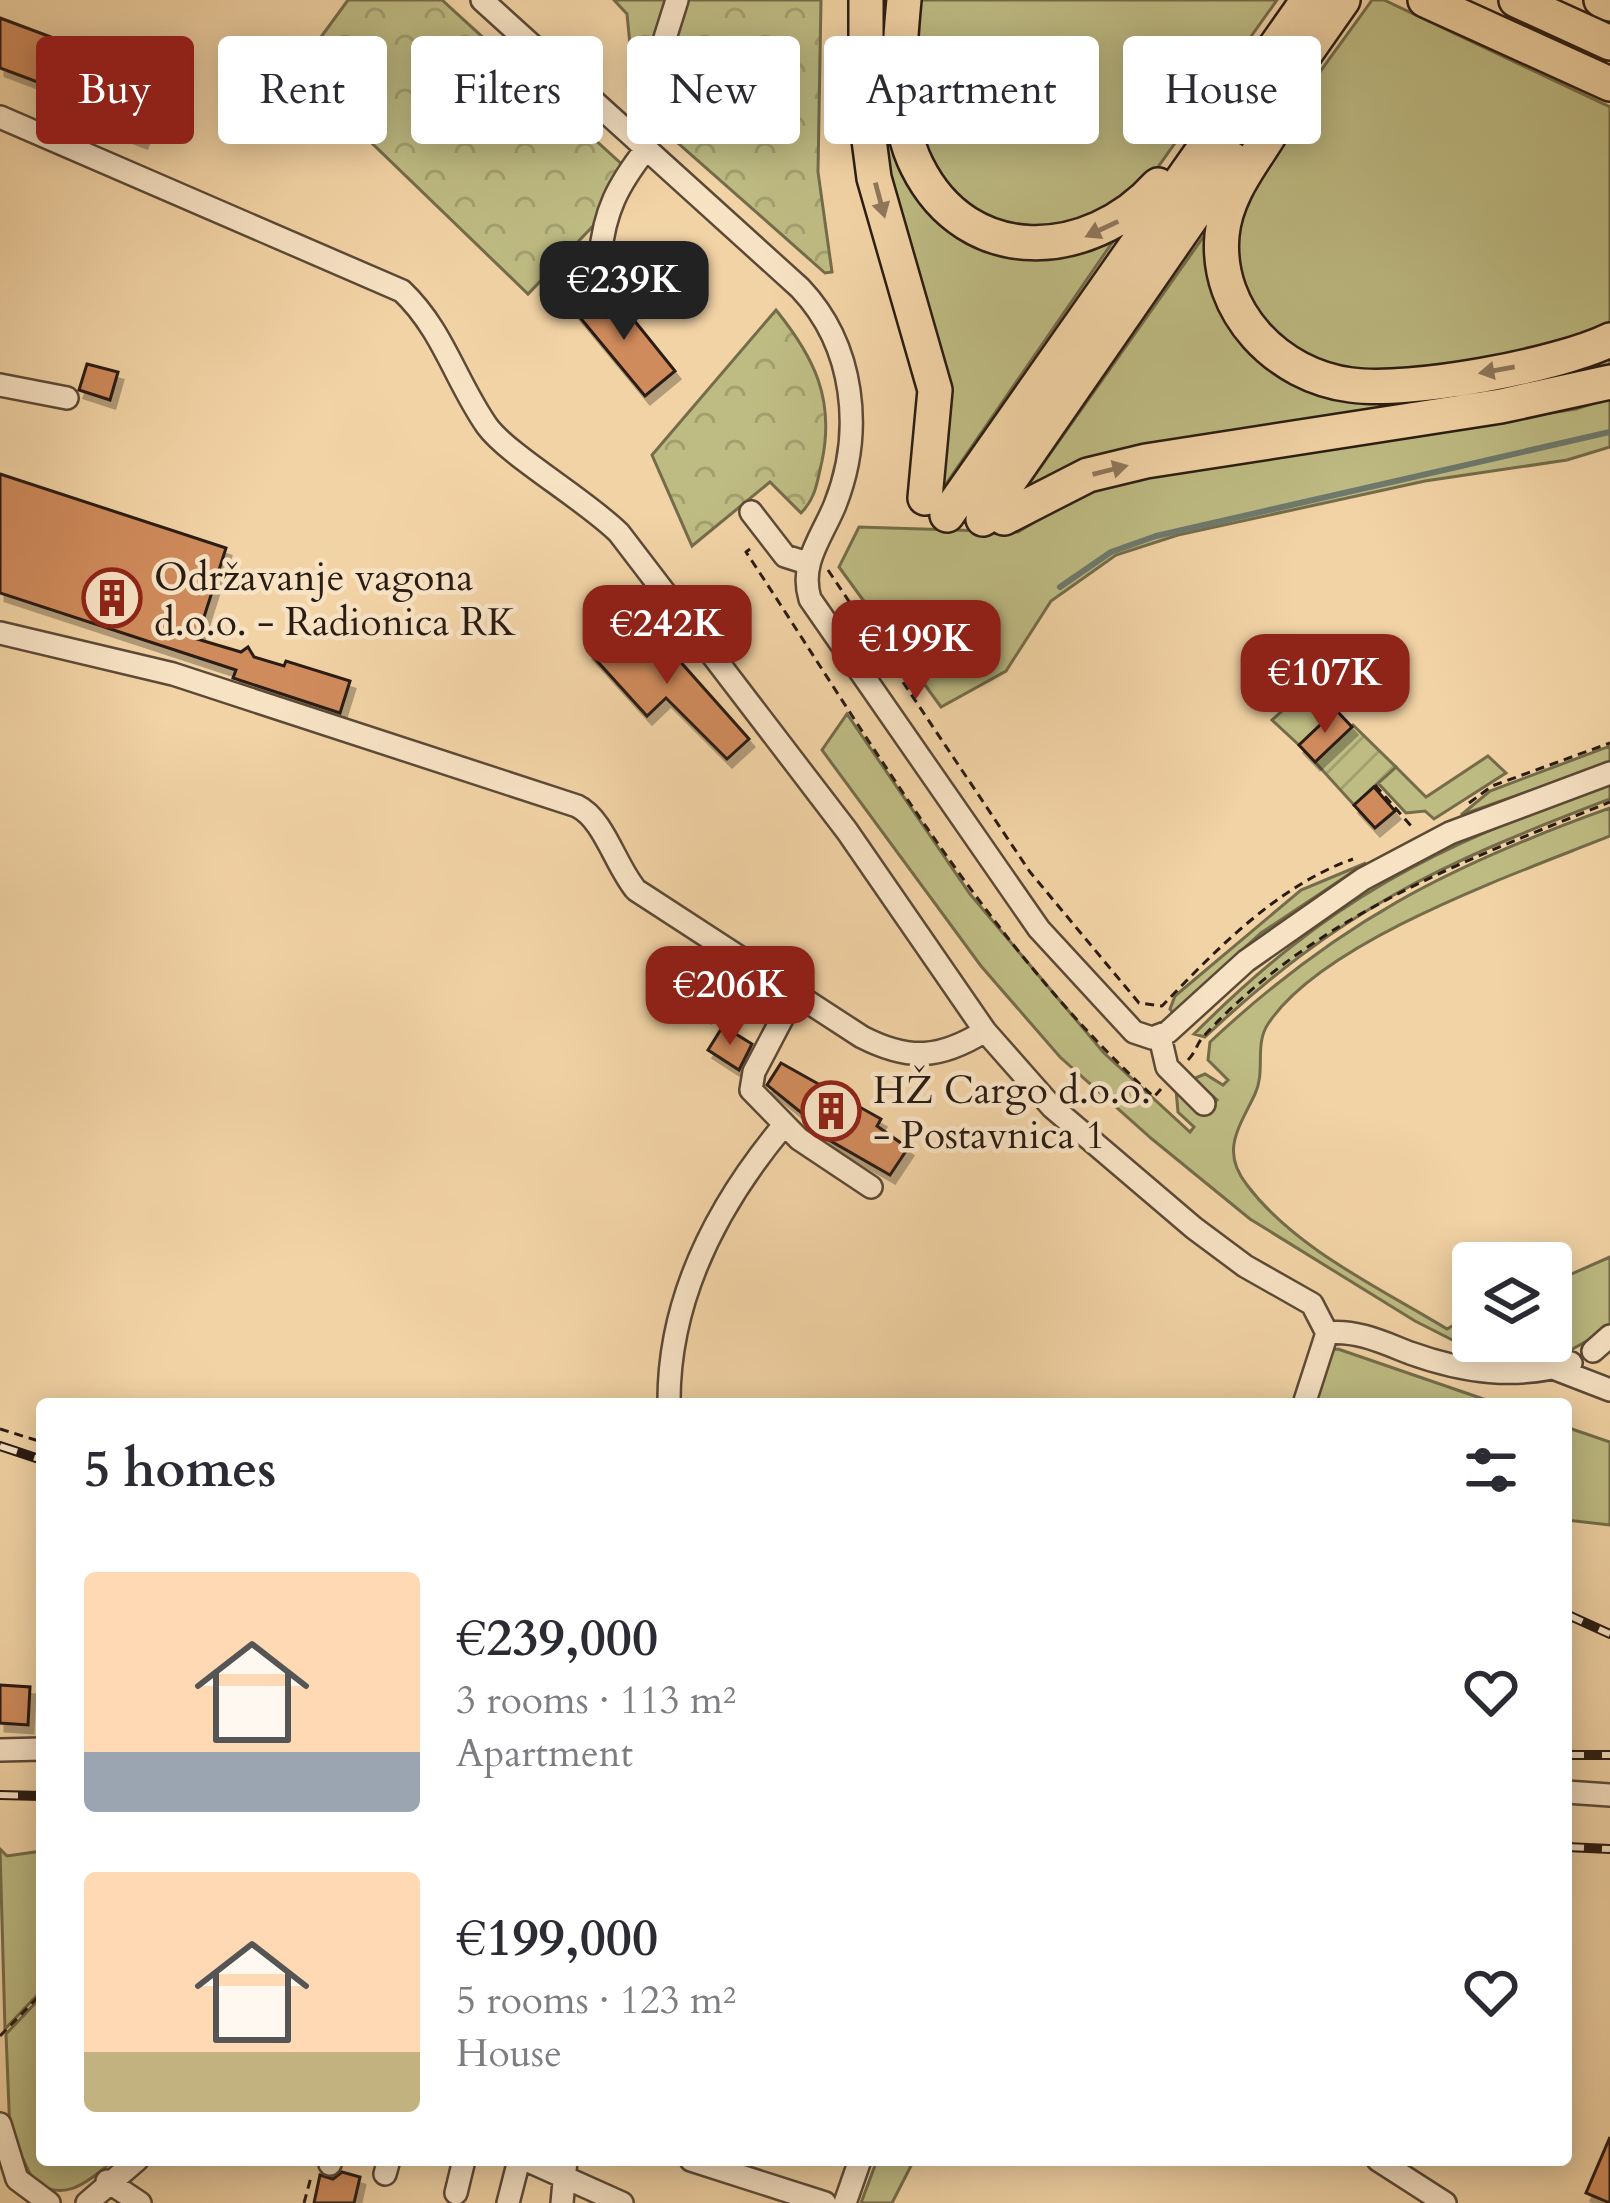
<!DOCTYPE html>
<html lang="en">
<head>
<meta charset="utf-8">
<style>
	body { margin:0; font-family:Cardo,serif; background:#f7f7f7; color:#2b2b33; height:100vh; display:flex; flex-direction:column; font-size:45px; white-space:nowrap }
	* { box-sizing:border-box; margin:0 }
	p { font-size:39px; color:#7c7c81 }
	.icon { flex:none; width:66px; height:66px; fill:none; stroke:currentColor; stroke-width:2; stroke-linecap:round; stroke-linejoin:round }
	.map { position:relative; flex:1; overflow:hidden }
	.drawer { position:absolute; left:36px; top:1398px; width:1536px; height:768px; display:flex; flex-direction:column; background:#fff; border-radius:12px; box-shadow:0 6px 30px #0003 }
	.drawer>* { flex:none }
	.guide { position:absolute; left:36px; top:36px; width:1539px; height:108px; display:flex; gap:24px }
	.controls { position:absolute; left:1452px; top:1242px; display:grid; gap:24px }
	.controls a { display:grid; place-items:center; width:120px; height:120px; border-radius:12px; background:#fff; box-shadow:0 6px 30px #0003; font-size:60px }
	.price { position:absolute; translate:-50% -102px; padding:0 27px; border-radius:24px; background:#8f2418; color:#fff; font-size:39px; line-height:78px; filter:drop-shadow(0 3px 6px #0008) }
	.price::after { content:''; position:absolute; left:50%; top:72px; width:36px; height:27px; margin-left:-18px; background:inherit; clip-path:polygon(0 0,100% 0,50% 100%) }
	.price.current { background:#222; color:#fff }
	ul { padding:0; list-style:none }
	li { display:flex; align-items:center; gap:36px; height:300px; padding:0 48px }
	li span { display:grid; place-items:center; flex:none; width:336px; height:240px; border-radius:12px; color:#555 }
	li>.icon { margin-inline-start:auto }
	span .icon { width:144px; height:144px; fill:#fffc; stroke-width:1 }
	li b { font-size:51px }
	h2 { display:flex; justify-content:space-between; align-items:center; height:144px; padding:0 48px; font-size:51px }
	.chip { padding:0 42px; border-radius:12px; background:#fff; box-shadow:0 6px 30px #0003; font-size:42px; line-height:108px }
	.chip.current { background:#8f2418; color:#fff }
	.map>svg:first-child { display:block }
</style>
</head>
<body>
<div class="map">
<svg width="1610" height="2203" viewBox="0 0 1610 2203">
	<defs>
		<pattern id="forest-crowns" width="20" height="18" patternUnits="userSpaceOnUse" patternTransform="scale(3)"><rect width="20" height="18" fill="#bebb83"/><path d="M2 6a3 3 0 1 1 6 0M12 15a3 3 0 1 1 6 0" fill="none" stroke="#a3a070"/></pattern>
		<pattern id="garden-furrows" width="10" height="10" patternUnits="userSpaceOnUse" patternTransform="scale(3)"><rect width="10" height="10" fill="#bebb83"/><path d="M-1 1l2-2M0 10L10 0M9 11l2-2" fill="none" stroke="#a3a070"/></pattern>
		<filter id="shadow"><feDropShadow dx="5" dy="8" stdDeviation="0" flood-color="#0004"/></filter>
	</defs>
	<rect width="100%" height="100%" fill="#f2d3a5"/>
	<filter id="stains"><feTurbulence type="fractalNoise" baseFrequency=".00167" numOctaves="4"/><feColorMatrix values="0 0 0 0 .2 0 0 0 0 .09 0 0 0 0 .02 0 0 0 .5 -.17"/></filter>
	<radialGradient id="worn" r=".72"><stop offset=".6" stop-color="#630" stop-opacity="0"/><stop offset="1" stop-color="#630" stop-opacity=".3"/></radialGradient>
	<path fill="#bebb83" stroke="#746c4a" stroke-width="3" d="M 874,0 L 894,0 L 933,205 L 1080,250 L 1114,240 L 935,500 L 943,446 L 883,177 Z
		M 914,0 L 1277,0 L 1138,195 C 1115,215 1066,233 1035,233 C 993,233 941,194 926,157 C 907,110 912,49 914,0 Z
		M 1372,0 L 1384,0 L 1610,107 L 1610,327 C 1551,352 1374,391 1314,366 C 1304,362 1294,351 1286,344 C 1243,310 1226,273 1237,217 C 1247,163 1338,49 1372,0 Z
		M 1211,226 L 1212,262 L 1300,383 L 1610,352 L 1610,373 L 1021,495 Z
		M 1610,398 L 1610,447 L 1567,460 L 1425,481 L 1178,535 L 1116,555 L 1051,601 L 1006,671 L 941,707 L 839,567 L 859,527 L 1018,532 L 1084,492 L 1156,473 L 1576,409 Z
		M 1310,686 L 1337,709 L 1299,745 L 1272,720 Z
		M 847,714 L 970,894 L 1104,1053 L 1190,1132 L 1194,1127 L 1178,1112 L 1176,1090 L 1205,1115 L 1217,1100 L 1193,1079 L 1205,1074 L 1223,1085 L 1228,1080 L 1208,1060 L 1210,1042 C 1337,923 1448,866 1610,808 L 1610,836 C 1518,873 1323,940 1268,1024 C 1254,1045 1266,1071 1255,1094 C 1239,1128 1220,1151 1247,1185 C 1295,1249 1380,1288 1447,1329 L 1473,1314 L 1473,1341 L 1551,1341 L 1551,1283 L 1610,1257 L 1610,1328 L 1569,1351 L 1567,1359 L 1500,1364 L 1415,1321 L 1250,1219 L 1152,1139 L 1060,1057 L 981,966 L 822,750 Z
		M 1610,746 L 1610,763 L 1461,815 L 1490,791 Z
		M 1488,756 L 1506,773 L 1434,819 L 1425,811 L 1406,813 L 1378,783 L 1396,767 L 1426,797 Z
		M 1610,784 L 1610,799 C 1439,864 1340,910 1205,1037 L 1194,1034 C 1329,899 1433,847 1610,784 Z
		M 1366,863 L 1261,933 L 1173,1013 L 1170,1009 L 1175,996 L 1301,890 Z
		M 1338,1349 L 1498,1404 L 1315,1404 L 1331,1350 Z
		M 1566,1427 L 1610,1442 L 1610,1525 L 1566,1520 Z
		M 0,1849 L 7,1856 L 42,1851 L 42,1990 L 5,2029 Z
		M 42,1996 L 42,2160 L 114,2160 C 88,2181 67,2203 34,2182 L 10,2133 L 6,2034 Z
		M 877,2160 L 914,2160 L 892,2203 L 861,2203 Z"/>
	<path fill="url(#forest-crowns)" stroke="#746c4a" stroke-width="3" d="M 348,0 L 442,0 L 638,179 L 528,294 L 353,125 L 291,78 Z
		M 614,0 L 821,0 L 818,172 L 832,272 L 825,273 L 636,106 L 627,14 Z
		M 776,310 C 814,357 835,399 822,461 C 817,482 816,498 801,513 L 770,482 L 692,546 L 652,455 Z"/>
	<path fill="url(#garden-furrows)" stroke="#746c4a" stroke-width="3" d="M 1353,725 L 1396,767 L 1354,805 L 1315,762 Z"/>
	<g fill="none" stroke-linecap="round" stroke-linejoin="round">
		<path stroke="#6e796d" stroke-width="6" d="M 1060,587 L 1111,552 L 1156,536 L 1610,432"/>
	</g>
	<path fill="#d08b5c" stroke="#2a1c12" stroke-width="3" filter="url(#shadow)" d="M 0,18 L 99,55 L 83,99 L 0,68 Z
		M 96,93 L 152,115 L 142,140 L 86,119 Z
		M 587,287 L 617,324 L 629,314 L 675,371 L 645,396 L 568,303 Z
		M 87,364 L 118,372 L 110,400 L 79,390 Z
		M 0,474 L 226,548 L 197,639 L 241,652 L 248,647 L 254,657 L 284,666 L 286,661 L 350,681 L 340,713 L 233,678 L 236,670 L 0,593 Z
		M 613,629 L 632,650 L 653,631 L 749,739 L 727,759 L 666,698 L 647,716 L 588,651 Z
		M 1336,710 L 1352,727 L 1315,762 L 1299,745 Z
		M 1374,787 L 1395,811 L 1375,828 L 1354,805 Z
		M 705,957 L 732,974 L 706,1015 L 679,998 Z
		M 723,1026 L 752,1044 L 739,1070 L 708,1050 Z
		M 781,1063 L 881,1119 L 877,1126 L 908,1148 L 890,1175 L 822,1136 L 824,1131 L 767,1085 Z
		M 0,1685 L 30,1687 L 28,1725 L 0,1723 Z
		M 1610,2137 L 1610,2203 L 1586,2193 Z
		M 342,2172 L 360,2177 L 354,2203 L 314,2203 L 320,2175 L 333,2179 Z"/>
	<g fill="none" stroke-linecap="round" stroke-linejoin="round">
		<defs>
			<path id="minor" d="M 482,0 L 800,288 C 855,346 864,432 835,505 C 822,537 799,563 810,599 L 1039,929 L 1134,1032 L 1152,1038 L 1168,1032 L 1246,961 L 1363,879 L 1450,833 L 1610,773
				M 648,92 L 677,0
				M 0,117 L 402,291 C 443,330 455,380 487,426 C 508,455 586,500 619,533 L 847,831 L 985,1031 L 1052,1107 L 1194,1228 L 1245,1266 L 1312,1304 L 1327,1333 L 1304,1404
				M 615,278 L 600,258 C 604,211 618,185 646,149
				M 0,385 L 67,398
				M 751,512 L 785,556 L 807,563
				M 0,633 L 173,674 L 577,806 C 604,819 615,865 636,890 L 862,1037 C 909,1061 940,1059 985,1031
				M 796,992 L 754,1072 L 751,1090 L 799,1139 L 871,1187
				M 1160,1037 L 1167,1067 L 1204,1104
				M 1327,1333 C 1357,1330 1382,1342 1410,1353 C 1463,1372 1516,1380 1571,1363
				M 1593,1351 L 1610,1336
				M 1553,1368 L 1610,1390
				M 669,1404 C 668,1298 718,1204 784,1125
				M 0,1750 L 42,1749
				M 1566,1792 L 1610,1795
				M 0,2124 L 17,2179 L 49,2203
				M 526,2160 L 622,2203
				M 691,2160 L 825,2203
				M 1378,2160 L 1445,2203
				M 330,2164 L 331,2160
				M 385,2174 L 389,2160
				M 107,2181 L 140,2203
				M 456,2193 L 464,2160
				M 87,2203 L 137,2160
				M 508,2203 L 519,2160
				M 562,2203 L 566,2160
				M 845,2203 L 860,2160"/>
			<path id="highway" d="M 866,0 L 866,117 L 874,178 L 935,390 L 925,498
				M 904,0 C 899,51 893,119 917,166 C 968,269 1090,261 1158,185
				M 1425,0 L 1610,84
				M 1516,0 L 1610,43
				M 1601,0 L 1610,4
				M 1294,71 C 1289,133 1228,171 1222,235 C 1215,312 1278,376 1351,385 C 1410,393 1556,366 1610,340
				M 1282,87 L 1343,0
				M 947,515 L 1308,0
				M 1004,518 L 1088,475 L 1146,461 L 1501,406 L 1610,382
				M 983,519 L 1232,159"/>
		</defs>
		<use href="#minor" stroke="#5c4a37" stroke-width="26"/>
		<use href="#highway" stroke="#2a1c12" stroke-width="38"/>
		<path stroke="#2a1c12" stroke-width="3" stroke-dasharray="9 6" stroke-linecap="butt" d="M 750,549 L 746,552 C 869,738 987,945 1154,1097 L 1161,1089
			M 828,570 L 1030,872 L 1139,1003 L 1162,1006 C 1217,949 1277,886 1353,859
			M 1375,785 L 1412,827
			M 1469,803 L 1492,786 L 1610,743
			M 1188,1060 C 1196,1052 1196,1045 1203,1037 C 1312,917 1464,861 1610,802
			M 0,1429 L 42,1442
			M 0,2036 L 42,1993
			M 304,2203 L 311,2177"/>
		<use href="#minor" stroke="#f7e2c4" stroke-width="21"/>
		<use href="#highway" stroke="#f2d3a5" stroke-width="33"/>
		<defs>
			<path id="rail" d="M 0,1446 L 42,1460
				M 1566,1614 L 1610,1634
				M 1566,1755 L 1610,1755
				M 0,1795 L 42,1796
				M 1566,1847 L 1610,1849"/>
		</defs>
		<use href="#rail" stroke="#2a1c12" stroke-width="10"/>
		<use href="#rail" stroke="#f7e2c4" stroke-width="6" stroke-dasharray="18" stroke-linecap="butt"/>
	</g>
	<defs><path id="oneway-solid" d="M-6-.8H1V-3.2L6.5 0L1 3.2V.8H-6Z" transform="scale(3)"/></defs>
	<g fill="#8e785c">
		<use href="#oneway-solid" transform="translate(880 200) rotate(75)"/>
		<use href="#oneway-solid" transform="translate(1102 229) rotate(155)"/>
		<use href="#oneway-solid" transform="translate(1497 370) rotate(170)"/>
		<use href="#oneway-solid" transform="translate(1110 470) rotate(-14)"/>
	</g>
	<defs>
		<symbol id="building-ring" viewBox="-11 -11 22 22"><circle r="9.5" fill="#f7e2c4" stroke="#8f2418" stroke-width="1.5"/><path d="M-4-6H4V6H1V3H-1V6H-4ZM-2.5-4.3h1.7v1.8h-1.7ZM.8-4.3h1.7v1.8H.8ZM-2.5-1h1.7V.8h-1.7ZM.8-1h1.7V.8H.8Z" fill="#8f2418"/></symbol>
	</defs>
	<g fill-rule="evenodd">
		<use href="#building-ring" x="79" y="565" width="66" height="66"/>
		<use href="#building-ring" x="798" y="1078" width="66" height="66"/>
	</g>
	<g text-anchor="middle" stroke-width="9" stroke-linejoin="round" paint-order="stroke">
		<g font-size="39" fill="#2a1c12" stroke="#f7e2c4" text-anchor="start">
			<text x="154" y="590">Održavanje vagona<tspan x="154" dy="45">d.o.o. - Radionica RK</tspan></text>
			<text x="873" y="1103">HŽ Cargo d.o.o.<tspan x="873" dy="45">- Postavnica 1</tspan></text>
		</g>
	</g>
	<rect width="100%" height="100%" filter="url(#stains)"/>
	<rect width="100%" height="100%" fill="url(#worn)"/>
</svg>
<div class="controls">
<a><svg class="icon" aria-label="layers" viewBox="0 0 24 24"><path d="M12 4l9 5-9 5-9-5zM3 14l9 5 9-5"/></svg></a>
</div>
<b class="price current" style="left:624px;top:343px">€239K</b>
<b class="price" style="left:667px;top:687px">€242K</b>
<b class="price" style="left:916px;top:702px">€199K</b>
<b class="price" style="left:1325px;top:736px">€107K</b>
<b class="price" style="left:730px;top:1048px">€206K</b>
<div class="guide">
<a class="chip current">Buy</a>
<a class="chip">Rent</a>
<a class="chip">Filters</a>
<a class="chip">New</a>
<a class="chip">Apartment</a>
<a class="chip">House</a>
</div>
<section class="drawer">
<h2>5 homes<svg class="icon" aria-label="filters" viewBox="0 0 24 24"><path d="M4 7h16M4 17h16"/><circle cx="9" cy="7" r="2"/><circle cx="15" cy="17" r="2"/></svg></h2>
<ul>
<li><span style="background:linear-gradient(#ffd9b3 75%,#9aa5b1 0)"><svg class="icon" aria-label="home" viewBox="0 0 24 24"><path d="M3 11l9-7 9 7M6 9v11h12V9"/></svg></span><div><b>€239,000</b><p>3 rooms · 113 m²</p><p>Apartment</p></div><svg class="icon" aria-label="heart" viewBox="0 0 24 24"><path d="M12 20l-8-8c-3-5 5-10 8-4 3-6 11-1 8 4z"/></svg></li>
<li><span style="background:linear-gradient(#ffd9b3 75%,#c2b280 0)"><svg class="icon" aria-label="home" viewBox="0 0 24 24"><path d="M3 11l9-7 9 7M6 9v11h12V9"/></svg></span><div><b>€199,000</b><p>5 rooms · 123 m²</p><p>House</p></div><svg class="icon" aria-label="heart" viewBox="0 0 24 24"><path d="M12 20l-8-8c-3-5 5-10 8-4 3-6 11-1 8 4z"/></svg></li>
</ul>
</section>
</div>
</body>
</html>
